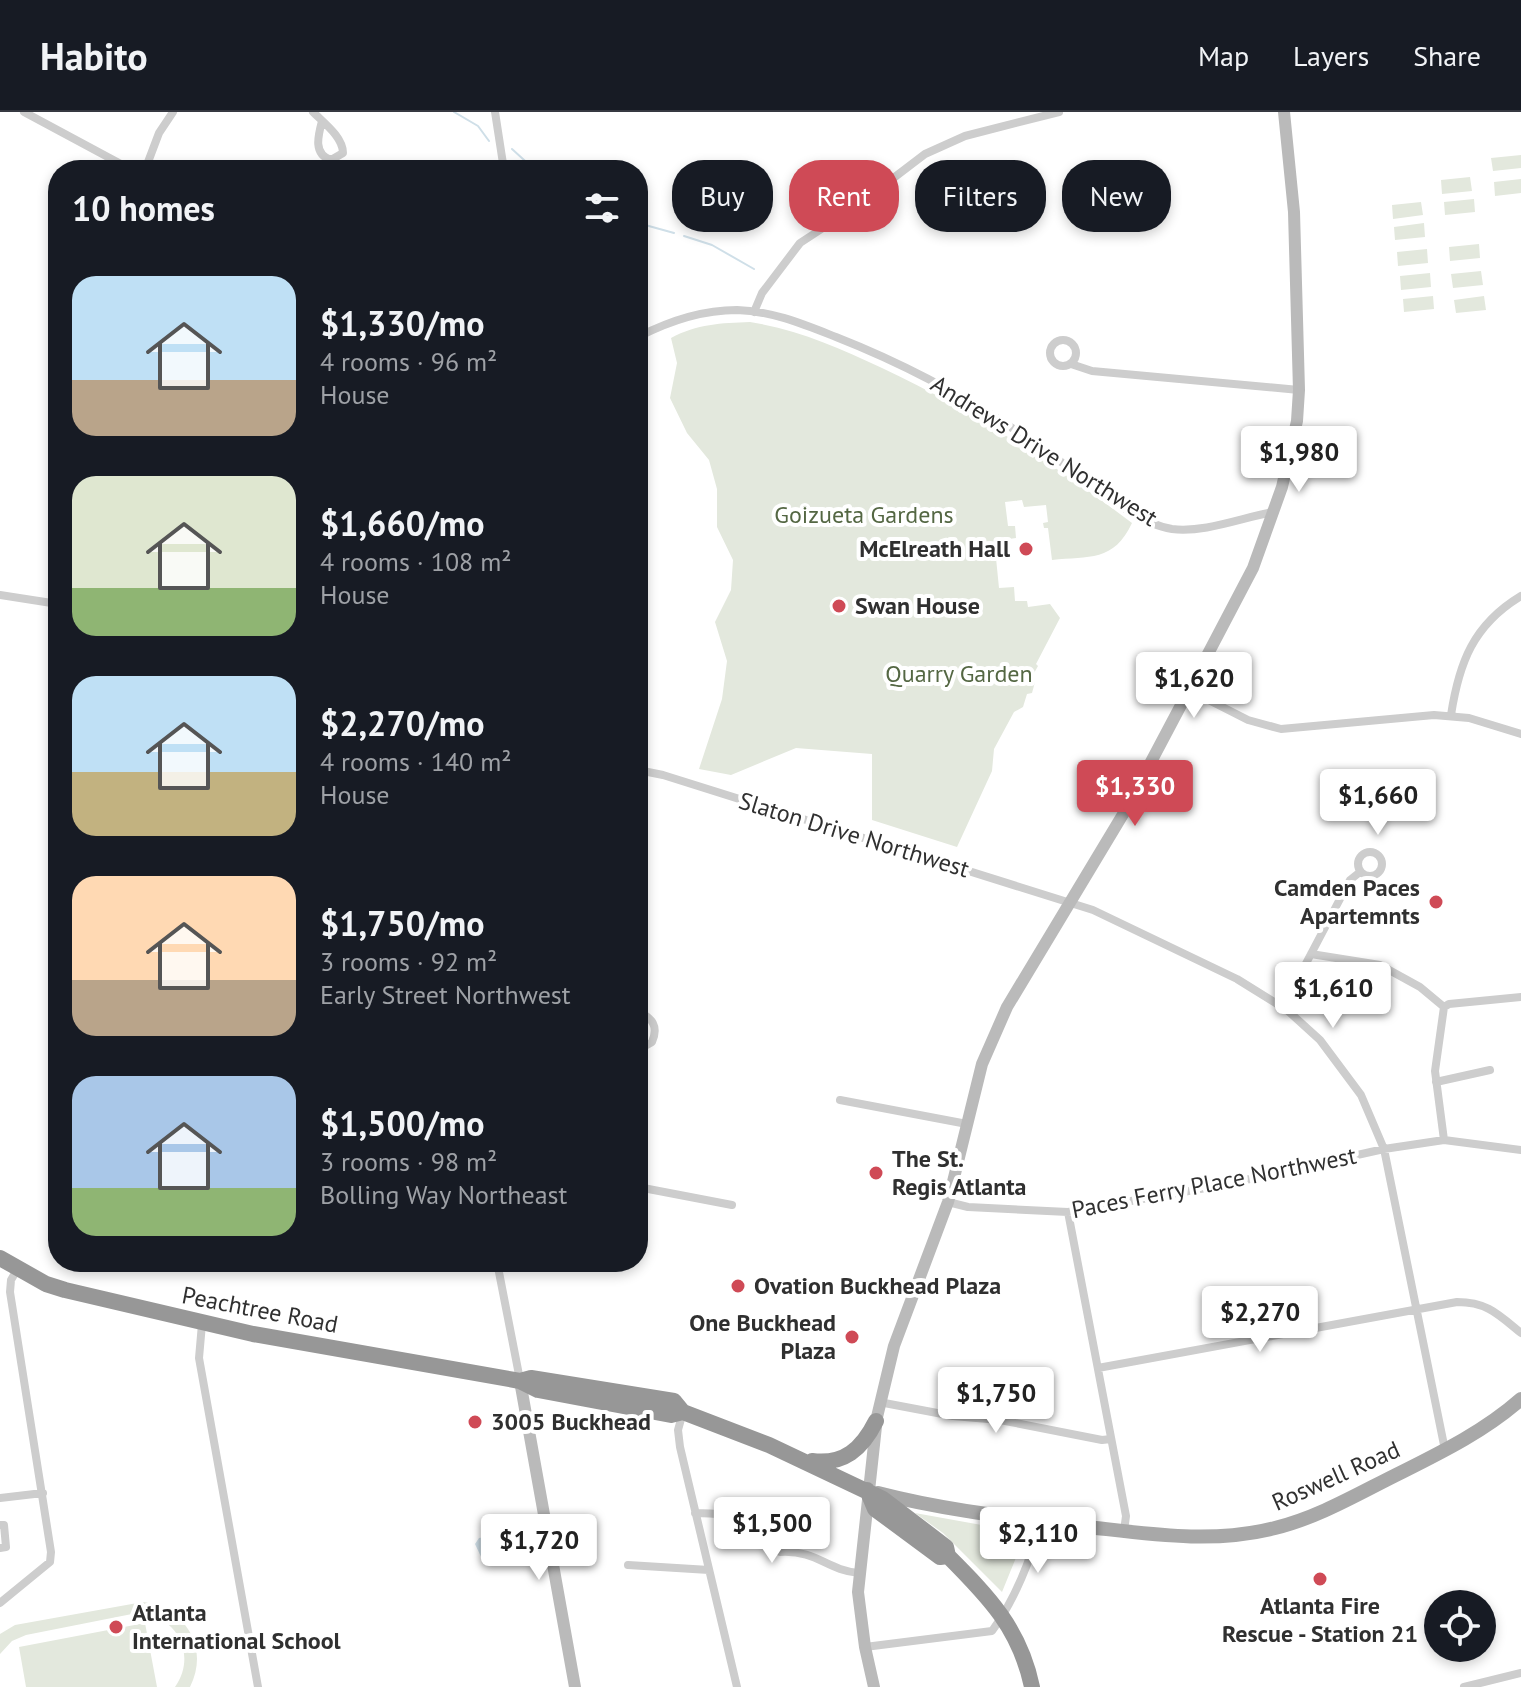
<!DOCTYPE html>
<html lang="en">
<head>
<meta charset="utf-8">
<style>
	body { margin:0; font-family:"PT Sans",sans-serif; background:#242831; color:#f1f3f6; height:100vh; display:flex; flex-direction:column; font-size:30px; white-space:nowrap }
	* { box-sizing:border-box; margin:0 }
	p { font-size:26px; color:#9ea1a6 }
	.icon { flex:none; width:44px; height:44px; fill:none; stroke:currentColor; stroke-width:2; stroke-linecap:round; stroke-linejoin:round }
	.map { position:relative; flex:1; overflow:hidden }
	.sheet { position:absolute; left:48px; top:48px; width:600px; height:1112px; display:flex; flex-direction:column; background:#171b24; border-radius:32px; box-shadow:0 4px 12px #0003 }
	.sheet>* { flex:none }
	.top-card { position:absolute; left:672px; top:48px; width:728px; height:72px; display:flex; gap:16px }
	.fabs { position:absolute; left:1424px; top:1478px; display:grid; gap:16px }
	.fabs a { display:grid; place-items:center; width:72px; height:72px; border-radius:50%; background:#171b24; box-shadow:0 4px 12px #0003; font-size:40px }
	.price { position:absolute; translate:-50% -68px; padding:0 18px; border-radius:8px; background:#fff; color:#222; font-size:26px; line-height:52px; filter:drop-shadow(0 2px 4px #0008) }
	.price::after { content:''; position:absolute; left:50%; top:48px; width:24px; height:18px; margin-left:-12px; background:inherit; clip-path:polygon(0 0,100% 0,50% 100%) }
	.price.active { background:#cf4a56; color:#fff }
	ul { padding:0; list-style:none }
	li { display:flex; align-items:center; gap:24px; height:200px; padding:0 24px }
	li span { display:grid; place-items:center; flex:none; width:224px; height:160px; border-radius:24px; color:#555 }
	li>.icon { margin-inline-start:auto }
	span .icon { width:96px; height:96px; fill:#fffc; stroke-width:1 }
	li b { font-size:34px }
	h2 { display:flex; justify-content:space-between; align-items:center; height:96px; padding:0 24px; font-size:34px }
	.pill { padding:0 28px; border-radius:32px; background:#171b24; box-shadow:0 4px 12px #0003; font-size:28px; line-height:72px }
	.pill.active { background:#cf4a56; color:#fff }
	header { display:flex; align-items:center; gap:48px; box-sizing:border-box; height:112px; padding:0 40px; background:#171b24; border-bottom:2px solid #363941 }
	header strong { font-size:38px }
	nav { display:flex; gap:44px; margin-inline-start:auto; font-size:28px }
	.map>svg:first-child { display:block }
</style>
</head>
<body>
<header>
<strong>Habito</strong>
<nav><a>Map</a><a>Layers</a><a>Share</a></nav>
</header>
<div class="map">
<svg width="1521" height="1575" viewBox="0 0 1521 1575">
	<rect width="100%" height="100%" fill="#fff"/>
	<path fill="#e3e8dd" d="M 1521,43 L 1521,56 L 1493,59 L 1491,46 Z
		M 1470,65 L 1472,79 L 1442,82 L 1441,68 Z
		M 1521,67 L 1521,81 L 1495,84 L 1494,70 Z
		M 1474,87 L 1475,100 L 1445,103 L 1444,90 Z
		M 1421,90 L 1423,103 L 1393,107 L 1392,93 Z
		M 1424,111 L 1425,125 L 1395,128 L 1394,115 Z
		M 1479,132 L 1480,146 L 1450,149 L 1449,135 Z
		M 1427,137 L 1428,151 L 1398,154 L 1397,140 Z
		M 1481,159 L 1483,173 L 1453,176 L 1451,162 Z
		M 1430,161 L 1431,175 L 1401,178 L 1400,164 Z
		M 1433,184 L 1434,197 L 1404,200 L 1403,187 Z
		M 1484,184 L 1486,198 L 1456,201 L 1454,188 Z
		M 750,210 C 799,218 837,235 882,256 C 972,298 1054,352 1132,411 C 1114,450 1089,444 1052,448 L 1048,416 L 1044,416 L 1043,411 L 1048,410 L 1046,393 L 1024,395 L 1022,388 L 1005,390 L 1008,414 L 1015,414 L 1016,426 L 1002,428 L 1003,446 L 996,446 L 999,476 L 1014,475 L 1015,489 L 1027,489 L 1028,495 L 1050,492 L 1060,506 L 1036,552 L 1038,554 L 1033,563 L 1035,570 L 1032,581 L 1027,582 L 1023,595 L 1014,600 L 994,637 L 992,659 L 957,735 L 872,708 L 872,642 L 796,636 L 731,663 L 699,657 L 722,587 L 727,549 L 715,510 L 731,478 L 733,448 L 717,415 L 717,377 L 709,348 L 687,321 L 670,286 L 677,251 L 671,226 C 697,212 721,211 750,210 Z
		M 915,1401 L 1026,1421 L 1002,1480 L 943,1421 Z
		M 143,1490 C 185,1496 210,1535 190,1575 L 175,1575 C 199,1541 174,1498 132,1502 L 26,1523 L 12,1529 L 0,1542 L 0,1522 L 15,1513 Z
		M 145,1511 L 157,1575 L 26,1575 L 19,1535 Z"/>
	<path fill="#cfdfe8" d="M 485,1425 L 491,1430 L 488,1433 L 490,1446 L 484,1451 L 475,1432 L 479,1426 Z"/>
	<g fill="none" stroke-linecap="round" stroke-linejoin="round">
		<path stroke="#cfdfe8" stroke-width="2" d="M 454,0 L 478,14 L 489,29
			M 512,37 L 535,58
			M 638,111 L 674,121
			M 684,124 L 712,133 L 754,157"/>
		<path stroke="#cdcdcd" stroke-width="8" d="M 24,0 L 132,58
			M 313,0 C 324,11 343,25 343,41 L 331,48 C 313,42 318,24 322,9
			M 495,0 L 504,58
			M 145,58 L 159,21 L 173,0
			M 754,200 L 762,181 L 800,131 L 858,93 L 925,42 L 965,24 L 1059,0
			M 638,225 C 669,209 702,198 737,198 C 772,199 803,212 836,225 C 915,256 985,295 1053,344 C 1086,367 1133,411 1172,417 C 1204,421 1241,406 1273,400
			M1050 241a13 13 0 1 1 26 0a13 13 0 1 1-26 0Z
			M 1071,252 L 1092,259 L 1299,278
			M 0,483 L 58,492
			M 1189,578 L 1248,608 L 1281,617 L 1434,603 L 1469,606 L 1521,622
			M 1451,603 C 1459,551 1473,513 1521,484
			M 638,658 L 663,663 L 1093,798 L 1237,867 L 1287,898 L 1320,928 L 1361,983 L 1384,1037 L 1445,1338
			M1358 752a12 12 0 1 1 24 0a12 12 0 1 1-24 0Z
			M 58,839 L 58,863
			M 1311,842 L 1380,853 L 1420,875 L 1444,895 L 1449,892 L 1521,885
			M 1283,895 L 1350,768 L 1360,760
			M 1444,895 L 1435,959 L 1444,1028
			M 638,899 C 652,906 659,914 652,930 L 638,938
			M 1436,970 L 1490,958
			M 840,988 L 967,1012
			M 638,1075 L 732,1093
			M 948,1090 L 968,1095 L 1068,1100 L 1223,1073 L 1384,1037 L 1444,1028 L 1521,1038
			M 1068,1100 L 1126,1404 L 1124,1419
			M 497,1150 L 520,1268
			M 202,1212 L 199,1246 L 258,1575
			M 1098,1256 L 1457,1190 C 1487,1190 1498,1202 1521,1221
			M 879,1290 L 953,1304 L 1000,1308 L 1102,1328 L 1111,1327
			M 683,1300 L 678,1318 L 680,1335 L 737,1575
			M 0,1386 L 43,1381
			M 695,1401 C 734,1401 756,1406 780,1440 C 818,1438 826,1458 859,1461
			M 0,1413 L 4,1413 L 6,1435 L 0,1436
			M 628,1453 L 709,1458
			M 0,1491 L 50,1450 L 51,1440 L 10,1180 L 11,1168 L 18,1156
			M 865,1535 L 992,1519 C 1014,1489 1032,1446 1040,1410
			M 1464,1575 L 1521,1561"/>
		<path stroke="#bababa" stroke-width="12" d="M 520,1269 L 575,1575
			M 874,1575 L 865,1535 L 858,1480 L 877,1305 L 894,1234 L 948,1090 L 982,952 L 1007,895 L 1125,699 L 1189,578 L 1253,456 L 1282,375 L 1297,309 L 1299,278 L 1294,100 L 1284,0"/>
		<path stroke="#a8a8a8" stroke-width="14" d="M 878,1381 C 947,1399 1018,1406 1088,1415 C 1150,1422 1213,1432 1275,1416 C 1320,1405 1361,1380 1402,1360 C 1444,1339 1486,1318 1521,1287"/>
		<path stroke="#979797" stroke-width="16" d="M 0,1146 L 46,1172 L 65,1178 L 253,1222 L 520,1269 L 538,1278 L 671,1303 L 683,1300
			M 520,1269 L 531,1266 L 674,1289 L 683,1300 L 769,1333 L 883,1387 L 946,1435 L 948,1444 C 989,1485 1020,1517 1032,1575
			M 812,1349 C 844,1353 862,1337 876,1309
			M 867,1378 L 875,1397 L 940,1445 L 948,1444"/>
	</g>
	<g fill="#cf4a56" stroke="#fff" stroke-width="3">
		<circle cx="1026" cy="437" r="8"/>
		<circle cx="839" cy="494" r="8"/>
		<circle cx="1436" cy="790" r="8"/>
		<circle cx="876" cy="1061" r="8"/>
		<circle cx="738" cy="1174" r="8"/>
		<circle cx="852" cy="1225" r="8"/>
		<circle cx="475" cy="1310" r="8"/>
		<circle cx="1320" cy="1467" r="8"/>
		<circle cx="116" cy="1515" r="8"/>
	</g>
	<g text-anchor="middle" stroke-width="8" stroke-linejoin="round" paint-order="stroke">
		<g font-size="24" fill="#303030" stroke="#fff">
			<text transform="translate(1044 339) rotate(32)" y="8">Andrews Drive Northwest</text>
			<text transform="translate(854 723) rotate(17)" y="8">Slaton Drive Northwest</text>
			<text transform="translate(1214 1071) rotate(-11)" y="8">Paces Ferry Place Northwest</text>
			<text transform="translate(260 1198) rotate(11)" y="8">Peachtree Road</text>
			<text transform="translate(1336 1364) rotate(-24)" y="8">Roswell Road</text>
		</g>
		<g font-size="24" fill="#546743" stroke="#fff">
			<text x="864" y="411">Goizueta Gardens</text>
			<text x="959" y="570">Quarry Garden</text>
		</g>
		<g font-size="24" font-weight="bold" fill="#303030" stroke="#fff" text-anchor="start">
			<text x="1010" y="445" text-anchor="end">McElreath Hall</text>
			<text x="855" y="502">Swan House</text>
			<text x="1420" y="784" text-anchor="end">Camden Paces<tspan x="1420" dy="28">Apartemnts</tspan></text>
			<text x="892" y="1055">The St.<tspan x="892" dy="28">Regis Atlanta</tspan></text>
			<text x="754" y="1182">Ovation Buckhead Plaza</text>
			<text x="836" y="1219" text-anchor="end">One Buckhead<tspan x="836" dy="28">Plaza</tspan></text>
			<text x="491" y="1318">3005 Buckhead</text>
			<text x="1320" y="1502" text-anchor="middle">Atlanta Fire<tspan x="1320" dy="28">Rescue - Station 21</tspan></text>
			<text x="132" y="1509">Atlanta<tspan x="132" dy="28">International School</tspan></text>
		</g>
	</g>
</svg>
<div class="fabs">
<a><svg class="icon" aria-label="locate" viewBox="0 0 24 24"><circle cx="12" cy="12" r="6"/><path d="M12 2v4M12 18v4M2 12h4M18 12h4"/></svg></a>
</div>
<b class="price" style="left:1299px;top:382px">$1,980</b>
<b class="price" style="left:1194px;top:608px">$1,620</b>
<b class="price active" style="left:1135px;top:716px">$1,330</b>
<b class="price" style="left:1378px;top:725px">$1,660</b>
<b class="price" style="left:1333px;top:918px">$1,610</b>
<b class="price" style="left:1260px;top:1242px">$2,270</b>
<b class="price" style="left:996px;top:1323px">$1,750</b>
<b class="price" style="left:772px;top:1453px">$1,500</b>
<b class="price" style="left:1038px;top:1463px">$2,110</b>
<b class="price" style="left:539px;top:1470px">$1,720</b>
<div class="top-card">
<a class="pill">Buy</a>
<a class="pill active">Rent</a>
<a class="pill">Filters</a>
<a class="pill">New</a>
</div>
<section class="sheet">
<h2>10 homes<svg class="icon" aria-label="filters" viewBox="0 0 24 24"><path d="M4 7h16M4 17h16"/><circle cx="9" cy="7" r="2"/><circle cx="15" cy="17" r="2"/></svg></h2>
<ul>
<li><span style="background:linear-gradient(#bfe0f5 65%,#b9a48a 0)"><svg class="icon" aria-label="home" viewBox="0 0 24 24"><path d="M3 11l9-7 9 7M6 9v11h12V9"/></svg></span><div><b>$1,330/mo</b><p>4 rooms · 96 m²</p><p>House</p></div></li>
<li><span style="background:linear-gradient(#dfe7d0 70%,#8fb573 0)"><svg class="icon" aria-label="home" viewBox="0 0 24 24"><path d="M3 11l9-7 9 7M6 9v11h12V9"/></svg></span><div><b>$1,660/mo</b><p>4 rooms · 108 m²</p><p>House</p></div></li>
<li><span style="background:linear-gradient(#bfe0f5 60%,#c2b280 0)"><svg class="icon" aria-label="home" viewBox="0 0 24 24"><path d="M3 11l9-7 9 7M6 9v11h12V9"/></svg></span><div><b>$2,270/mo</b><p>4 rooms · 140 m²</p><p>House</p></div></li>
<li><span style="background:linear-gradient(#ffd9b3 65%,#b9a48a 0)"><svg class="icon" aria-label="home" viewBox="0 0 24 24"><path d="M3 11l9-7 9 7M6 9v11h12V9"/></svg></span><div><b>$1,750/mo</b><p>3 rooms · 92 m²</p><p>Early Street Northwest</p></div></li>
<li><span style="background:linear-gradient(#a9c7e8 70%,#8fb573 0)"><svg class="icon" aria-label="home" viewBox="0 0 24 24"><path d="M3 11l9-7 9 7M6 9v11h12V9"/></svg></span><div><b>$1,500/mo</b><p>3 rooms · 98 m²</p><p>Bolling Way Northeast</p></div></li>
</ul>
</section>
</div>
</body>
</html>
